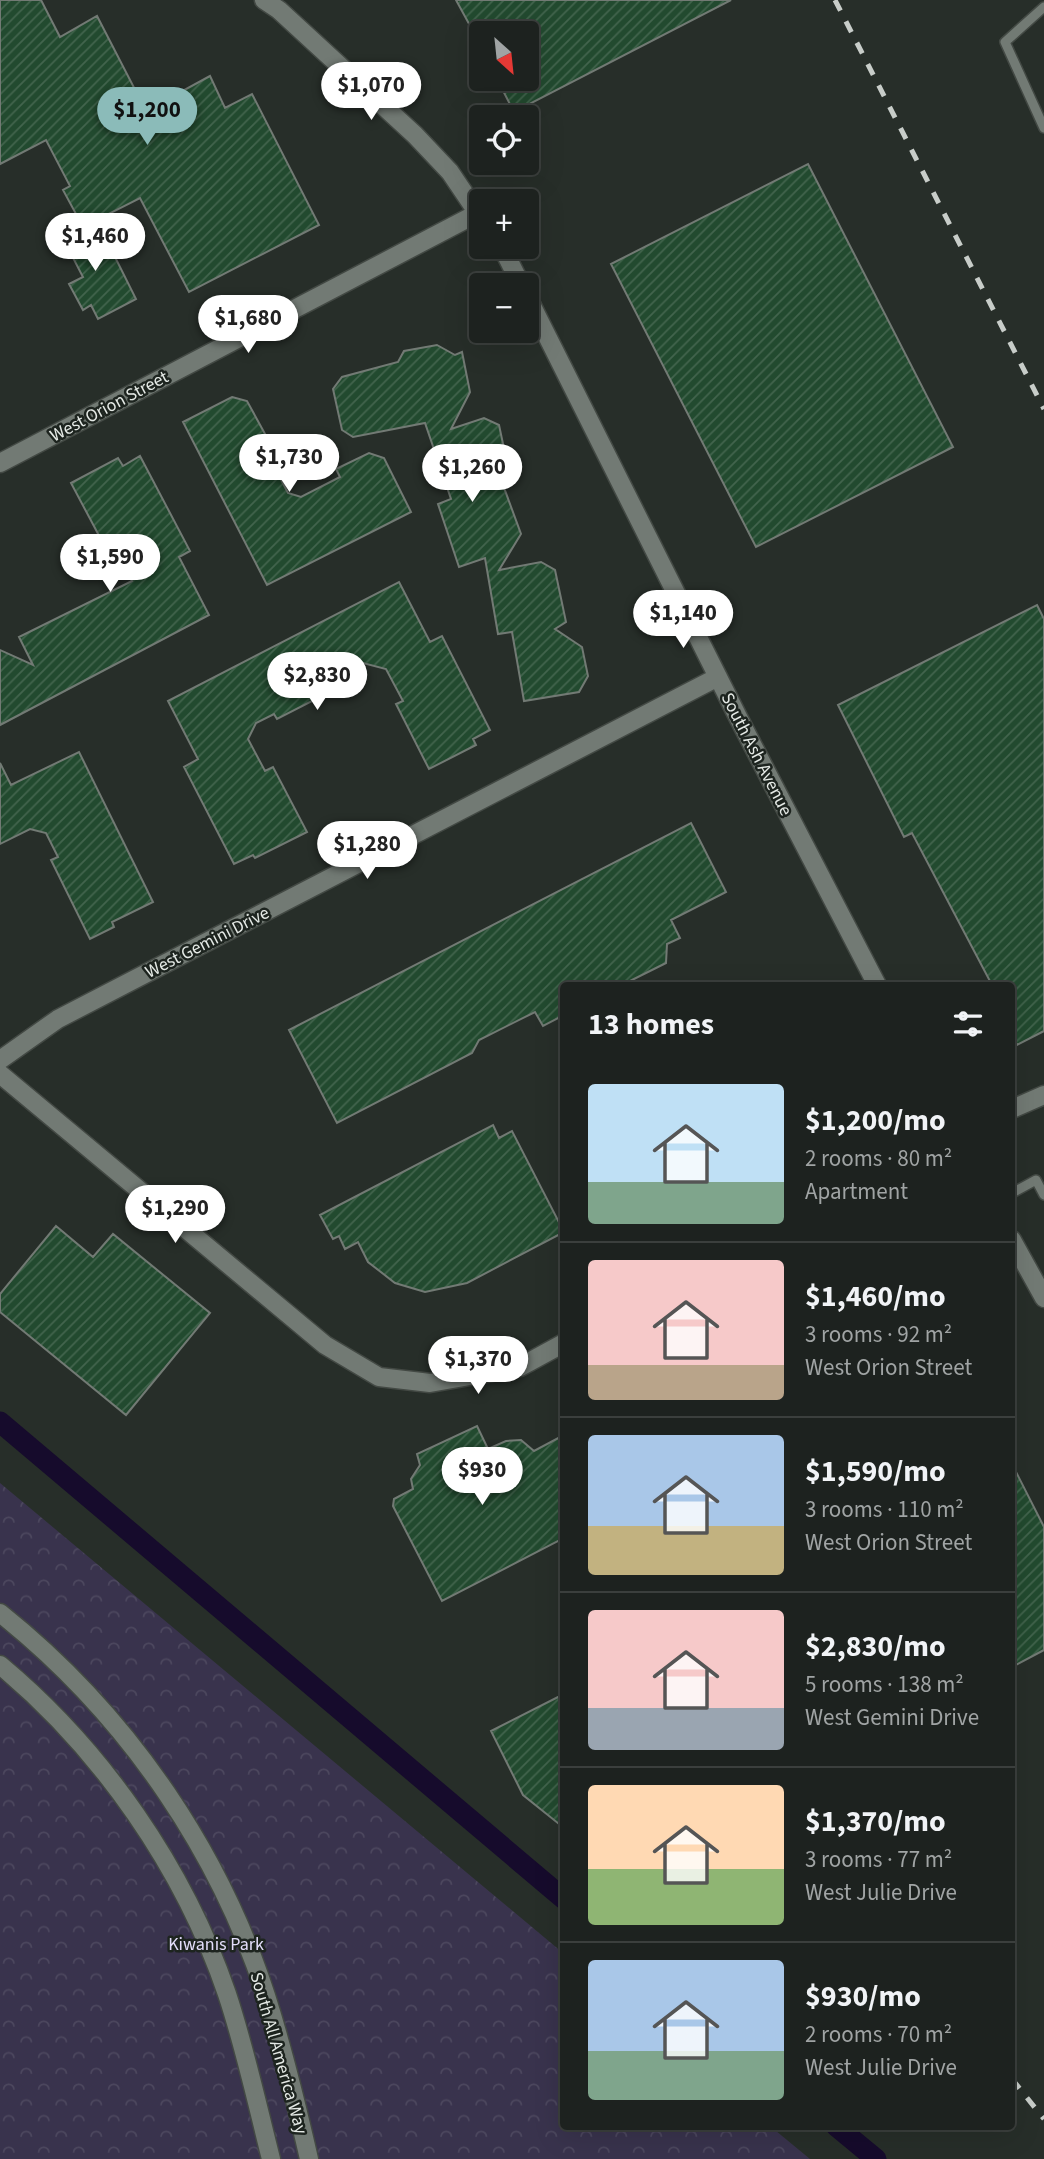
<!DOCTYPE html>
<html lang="en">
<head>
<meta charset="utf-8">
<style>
	body { margin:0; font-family:"Source Sans 3",sans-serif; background:#2a2f2c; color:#f1f3f6; height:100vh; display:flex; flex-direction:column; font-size:26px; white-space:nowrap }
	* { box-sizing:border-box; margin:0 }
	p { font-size:23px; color:#a0a4a4 }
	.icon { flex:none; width:38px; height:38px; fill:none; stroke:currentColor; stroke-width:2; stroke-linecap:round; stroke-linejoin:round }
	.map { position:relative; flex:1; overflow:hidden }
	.side { position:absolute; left:560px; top:982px; width:455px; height:1148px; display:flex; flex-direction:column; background:#1d221f; border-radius:7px; box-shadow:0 7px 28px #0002,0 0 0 2px #3b3f3d }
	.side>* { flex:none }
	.needle { width:46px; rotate:153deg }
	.buttons { position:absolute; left:469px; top:21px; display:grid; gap:14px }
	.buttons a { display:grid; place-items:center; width:70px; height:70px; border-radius:7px; background:#1d221f; box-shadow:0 7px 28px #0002,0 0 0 2px #3b3f3d; font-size:35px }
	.price { position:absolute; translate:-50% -60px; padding:0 16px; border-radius:24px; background:#fff; color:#222; font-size:23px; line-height:46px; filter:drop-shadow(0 2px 4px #0008) }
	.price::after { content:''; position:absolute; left:50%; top:42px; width:21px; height:16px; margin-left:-10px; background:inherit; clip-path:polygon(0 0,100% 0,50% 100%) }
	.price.current { background:#8bbbb9; color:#111 }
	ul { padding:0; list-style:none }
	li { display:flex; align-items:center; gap:21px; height:175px; padding:0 28px }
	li+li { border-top:2px solid #3b3f3d }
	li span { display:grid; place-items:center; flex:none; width:196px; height:140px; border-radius:7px; color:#555 }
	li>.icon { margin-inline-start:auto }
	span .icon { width:84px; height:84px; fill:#fffc; stroke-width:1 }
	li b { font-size:30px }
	h2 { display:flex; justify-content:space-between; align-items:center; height:84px; padding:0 28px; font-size:30px }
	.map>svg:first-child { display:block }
</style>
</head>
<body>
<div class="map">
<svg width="1044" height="2159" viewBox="0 0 1044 2159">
	<defs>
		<pattern id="forest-crowns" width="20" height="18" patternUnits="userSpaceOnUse" patternTransform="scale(1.75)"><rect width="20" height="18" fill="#39334d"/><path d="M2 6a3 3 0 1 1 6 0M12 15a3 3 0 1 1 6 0" fill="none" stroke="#4c475e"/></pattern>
		<pattern id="building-hatch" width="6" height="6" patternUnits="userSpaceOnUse" patternTransform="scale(1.75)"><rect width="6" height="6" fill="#224a2f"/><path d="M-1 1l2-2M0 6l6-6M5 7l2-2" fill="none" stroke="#42644d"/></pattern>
	</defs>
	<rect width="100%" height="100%" fill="#272e29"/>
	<path fill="url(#forest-crowns)" d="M 0,1483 L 563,1953 L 564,2126 L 770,2126 L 810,2159 L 0,2159 Z"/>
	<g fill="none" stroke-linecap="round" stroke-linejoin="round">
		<path stroke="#160b2c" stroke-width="21" d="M 0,1422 L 564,1899
			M 836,2126 L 876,2159"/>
	</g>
	<path fill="url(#building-hatch)" stroke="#727a74" stroke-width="2" d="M 0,0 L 41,0 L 60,37 L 97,16 L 146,111 L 210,76 L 225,108 L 252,94 L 319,225 L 189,292 L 140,198 L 83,227 L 63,190 L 70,186 L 46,140 L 0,164 Z
		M 456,0 L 731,0 L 514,112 L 497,79 L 527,79 L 527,33 L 474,33 Z
		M 808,164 L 953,447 L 756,547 L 611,264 Z
		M 76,215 L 98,258 L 112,251 L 136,299 L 98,319 L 91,305 L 83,310 L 69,284 L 83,277 L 56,225 Z
		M 437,345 L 455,355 L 462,352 L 470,392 L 451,429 L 484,418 L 499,425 L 506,458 L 499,474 L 521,534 L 499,570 L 541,562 L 555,570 L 566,622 L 555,629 L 582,647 L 588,676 L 579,692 L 524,701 L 512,632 L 498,634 L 485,558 L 459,567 L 438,504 L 451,499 L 425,423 L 353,437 L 342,430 L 333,389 L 342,377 L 398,362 L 404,351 Z
		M 232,397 L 247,401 L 276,454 L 269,457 L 288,493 L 301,497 L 340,477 L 336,469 L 369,453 L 384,458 L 411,512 L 267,585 L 183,422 Z
		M 140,456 L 190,551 L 179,557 L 209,615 L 0,725 L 0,650 L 33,665 L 19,637 L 132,581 L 110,541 L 104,545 L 71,483 L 118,458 L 123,466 Z
		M 399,582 L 430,642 L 442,636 L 490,730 L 473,739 L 476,745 L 429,769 L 396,704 L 403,701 L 386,669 L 344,658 L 355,679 L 277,719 L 274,714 L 256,723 L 248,739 L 265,771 L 273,767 L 307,832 L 255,858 L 253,855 L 234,864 L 184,767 L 198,759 L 168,701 Z
		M 1037,605 L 1044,619 L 1044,1031 L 1017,1045 L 1012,1035 L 1012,985 L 992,985 L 912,833 L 904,837 L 838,705 Z
		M 79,752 L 153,902 L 112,922 L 114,927 L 90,939 L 51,860 L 58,857 L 46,833 L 30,829 L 0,844 L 0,763 L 11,785 Z
		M 691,823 L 726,892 L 671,920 L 680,938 L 667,944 L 666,963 L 622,985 L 564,985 L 564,1015 L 543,1026 L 535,1012 L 479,1040 L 472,1053 L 337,1123 L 289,1030 Z
		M 493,1125 L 499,1138 L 512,1131 L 564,1232 L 467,1283 L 425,1292 L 395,1283 L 368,1262 L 358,1242 L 345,1249 L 339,1236 L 333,1239 L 320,1215 Z
		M 56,1226 L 93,1257 L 113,1234 L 210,1313 L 126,1415 L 0,1312 L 0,1294 Z
		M 477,1426 L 488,1449 L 506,1441 L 521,1440 L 534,1451 L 564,1435 L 564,1538 L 442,1601 L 393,1506 L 394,1499 L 413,1489 L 411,1479 L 420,1465 L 417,1454 Z
		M 1012,1464 L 1044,1527 L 1044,1650 L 1012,1667 Z
		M 564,1694 L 564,1828 L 523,1795 L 491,1731 Z"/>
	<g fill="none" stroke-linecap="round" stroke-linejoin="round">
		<defs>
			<path id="lane" d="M 1044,7 L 1005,42 L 1044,128
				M 1012,1193 L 1036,1180 L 1044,1195"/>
			<path id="street" d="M 264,0 L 279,10 L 415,135 L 450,172 L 481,218
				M 502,247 L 521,285
				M 527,296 L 739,719 L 877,985
				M 0,463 L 478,213
				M 0,1060 L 58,1019 L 718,677
				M 0,1074 L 325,1345 L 379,1377 L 430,1383 L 520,1367 L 564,1343
				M 1012,1109 L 1044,1095
				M 1012,1240 L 1044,1298"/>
			<path id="secondary" d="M 0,1613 C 129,1716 225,1857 272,2015 C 286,2062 298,2111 309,2159
				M 0,1665 C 102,1750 184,1868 227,1994 C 245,2048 257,2104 271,2159"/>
		</defs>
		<use href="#lane" stroke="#434944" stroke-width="12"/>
		<use href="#street" stroke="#434944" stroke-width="21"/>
		<use href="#secondary" stroke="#434944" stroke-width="21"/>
		<use href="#lane" stroke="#727a74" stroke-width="9"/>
		<use href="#street" stroke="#727a74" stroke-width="18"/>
		<use href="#secondary" stroke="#727a74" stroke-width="18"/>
		<path stroke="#c8cdc9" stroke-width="5" stroke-dasharray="12 12" stroke-linecap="butt" d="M 835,0 L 1044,409
			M 1012,2079 L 1044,2119"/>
	</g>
	<g text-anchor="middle" stroke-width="5" stroke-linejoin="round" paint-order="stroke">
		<g font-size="18" fill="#e5eae6" stroke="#1d241f">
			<text transform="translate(109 406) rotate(-28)" y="6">West Orion Street</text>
			<text transform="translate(757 754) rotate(63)" y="6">South Ash Avenue</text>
			<text transform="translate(207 942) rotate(-27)" y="6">West Gemini Drive</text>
			<text transform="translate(279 2053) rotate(74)" y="6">South All America Way</text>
		</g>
		<g font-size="18" fill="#e3defa" stroke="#1d241f">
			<text x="216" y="1950">Kiwanis Park</text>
		</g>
	</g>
</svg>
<div class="buttons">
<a><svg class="needle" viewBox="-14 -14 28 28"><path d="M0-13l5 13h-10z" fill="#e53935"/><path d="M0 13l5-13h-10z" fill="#a0a4a4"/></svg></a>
<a><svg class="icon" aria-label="locate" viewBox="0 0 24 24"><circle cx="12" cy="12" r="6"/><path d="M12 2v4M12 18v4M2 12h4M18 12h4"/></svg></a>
<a>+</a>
<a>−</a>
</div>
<b class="price" style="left:371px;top:122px">$1,070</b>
<b class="price current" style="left:147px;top:147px">$1,200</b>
<b class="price" style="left:95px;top:273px">$1,460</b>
<b class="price" style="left:248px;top:355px">$1,680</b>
<b class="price" style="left:289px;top:494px">$1,730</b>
<b class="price" style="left:472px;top:504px">$1,260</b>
<b class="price" style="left:110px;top:594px">$1,590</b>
<b class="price" style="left:683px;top:650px">$1,140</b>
<b class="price" style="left:317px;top:712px">$2,830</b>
<b class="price" style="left:367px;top:881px">$1,280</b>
<b class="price" style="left:175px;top:1245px">$1,290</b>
<b class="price" style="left:478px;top:1396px">$1,370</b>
<b class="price" style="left:482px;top:1507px">$930</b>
<section class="side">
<h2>13 homes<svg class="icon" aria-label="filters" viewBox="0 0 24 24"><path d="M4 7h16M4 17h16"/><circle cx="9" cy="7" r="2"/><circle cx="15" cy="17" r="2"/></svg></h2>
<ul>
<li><span style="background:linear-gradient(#bfe0f5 70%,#7fa58c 0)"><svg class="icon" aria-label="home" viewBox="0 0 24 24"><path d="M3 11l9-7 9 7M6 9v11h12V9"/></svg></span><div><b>$1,200/mo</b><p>2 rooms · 80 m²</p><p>Apartment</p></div></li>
<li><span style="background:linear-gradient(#f6c9c9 75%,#b9a48a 0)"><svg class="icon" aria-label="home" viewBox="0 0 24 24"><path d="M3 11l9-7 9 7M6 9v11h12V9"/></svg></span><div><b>$1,460/mo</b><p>3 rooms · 92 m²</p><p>West Orion Street</p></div></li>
<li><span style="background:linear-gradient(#a9c7e8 65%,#c2b280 0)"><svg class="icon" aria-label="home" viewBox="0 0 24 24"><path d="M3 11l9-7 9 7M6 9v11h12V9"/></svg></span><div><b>$1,590/mo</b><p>3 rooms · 110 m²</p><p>West Orion Street</p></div></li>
<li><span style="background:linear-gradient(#f6c9c9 70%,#9aa5b1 0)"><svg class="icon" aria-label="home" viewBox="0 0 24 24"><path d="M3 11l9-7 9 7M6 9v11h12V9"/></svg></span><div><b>$2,830/mo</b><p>5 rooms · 138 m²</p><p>West Gemini Drive</p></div></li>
<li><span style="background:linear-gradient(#ffd9b3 60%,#8fb573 0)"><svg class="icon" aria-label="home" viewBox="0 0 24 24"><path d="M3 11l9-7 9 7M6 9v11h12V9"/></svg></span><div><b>$1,370/mo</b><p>3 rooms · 77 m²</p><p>West Julie Drive</p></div></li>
<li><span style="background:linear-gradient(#a9c7e8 65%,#7fa58c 0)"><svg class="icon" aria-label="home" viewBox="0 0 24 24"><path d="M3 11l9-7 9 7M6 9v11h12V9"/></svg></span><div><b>$930/mo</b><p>2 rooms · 70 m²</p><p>West Julie Drive</p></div></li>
</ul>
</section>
</div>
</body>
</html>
